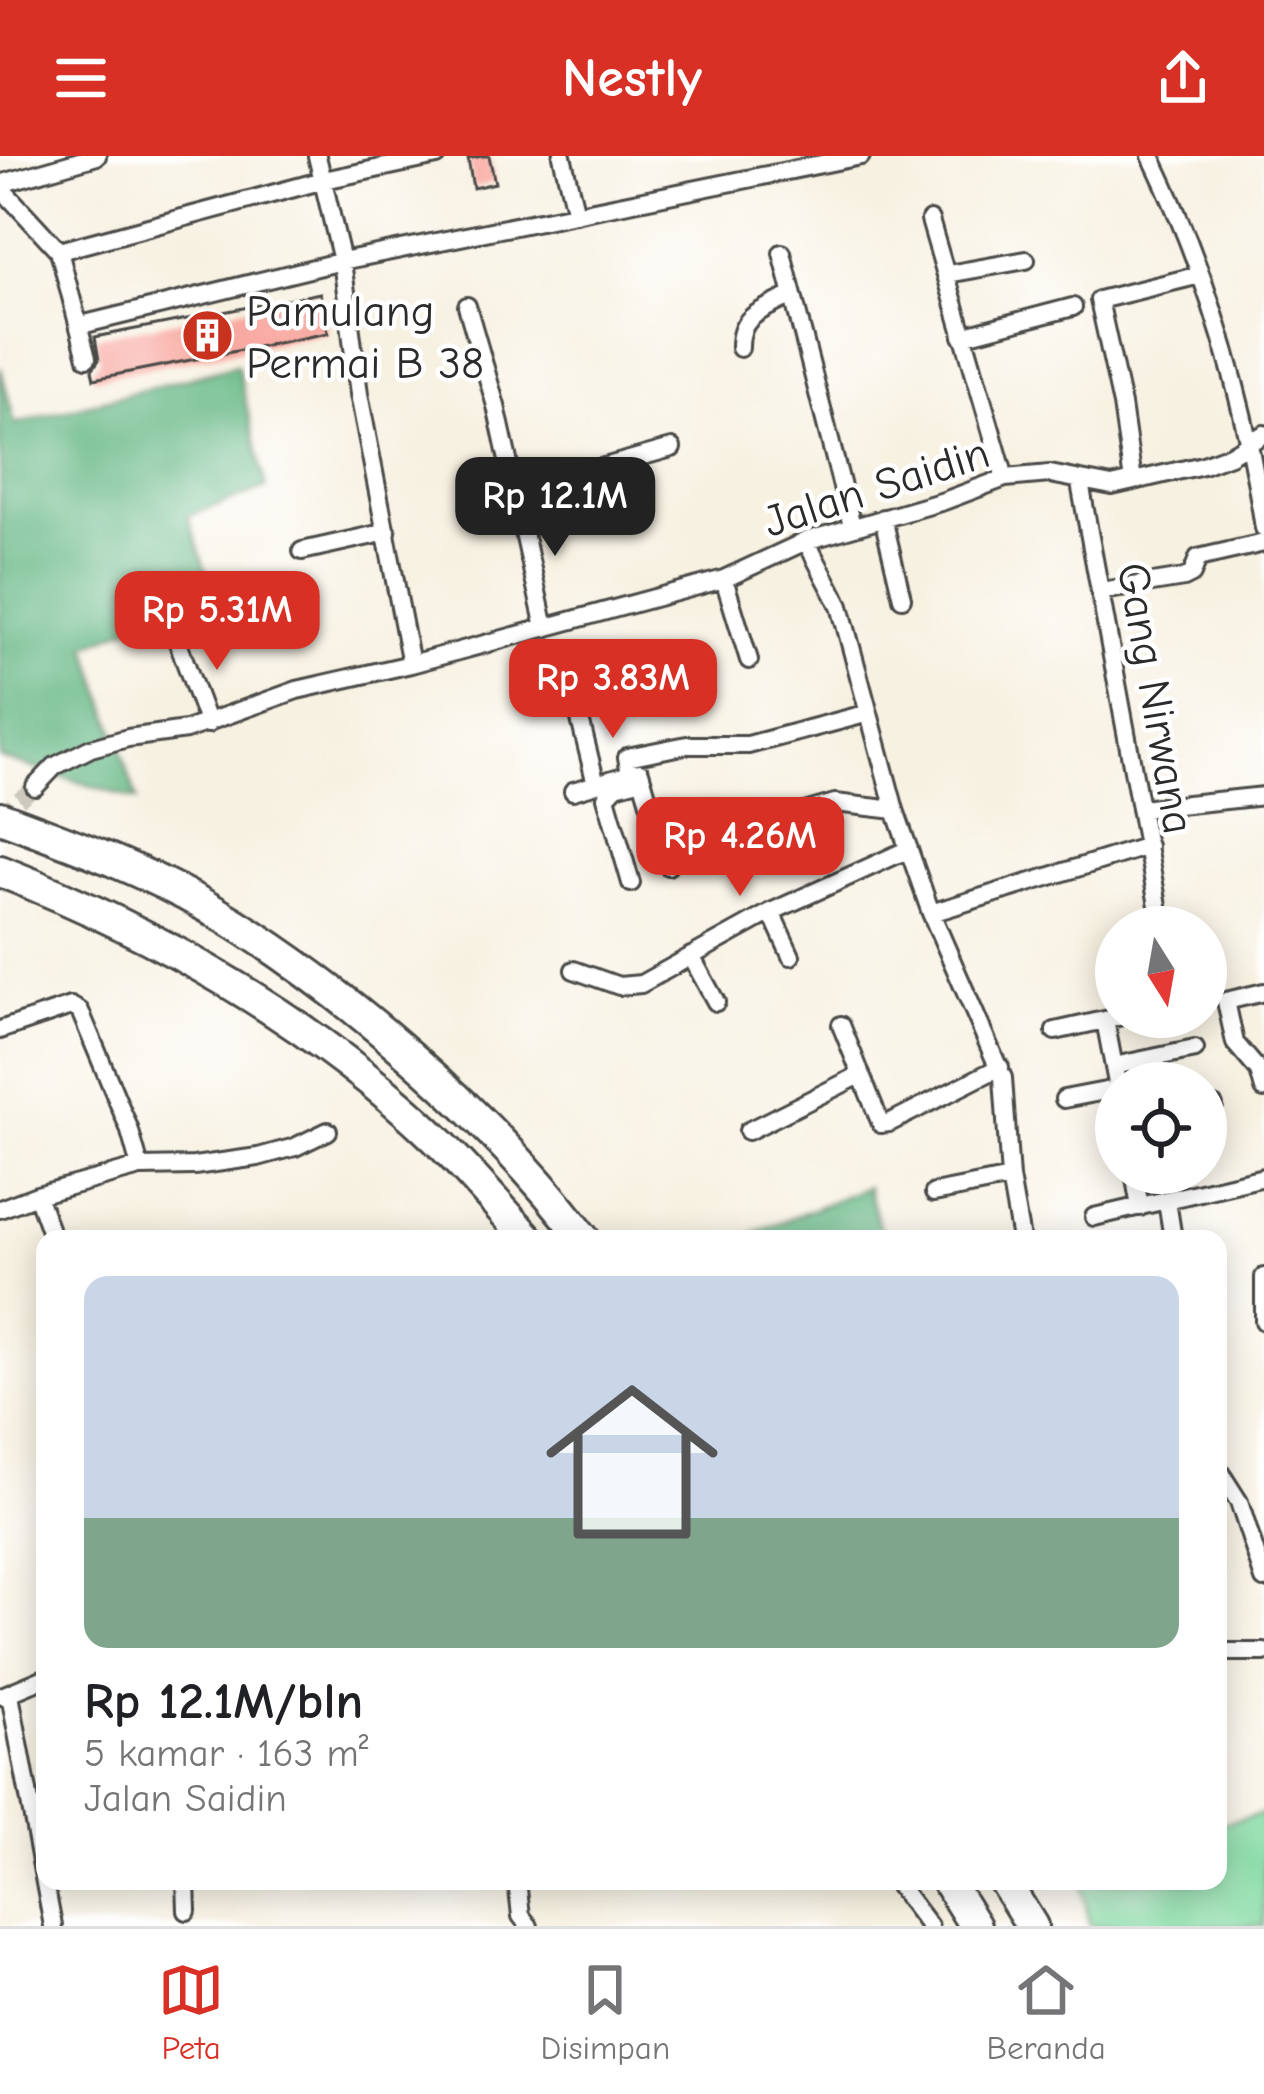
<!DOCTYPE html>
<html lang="id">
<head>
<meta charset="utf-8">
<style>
	body { margin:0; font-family:"Comic Neue",sans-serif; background:#f2f2f2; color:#202124; height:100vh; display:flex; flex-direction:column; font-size:45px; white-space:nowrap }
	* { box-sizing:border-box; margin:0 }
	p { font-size:39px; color:#757577 }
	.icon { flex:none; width:66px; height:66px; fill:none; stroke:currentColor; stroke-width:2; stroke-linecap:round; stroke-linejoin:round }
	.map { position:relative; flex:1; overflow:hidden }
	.details { position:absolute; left:36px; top:1074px; width:1191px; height:660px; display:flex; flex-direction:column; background:#fff; border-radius:24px; box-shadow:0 6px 30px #0003 }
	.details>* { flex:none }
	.needle { width:78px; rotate:169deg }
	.buttons { position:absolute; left:1095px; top:750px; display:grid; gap:24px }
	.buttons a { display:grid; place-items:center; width:132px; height:132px; border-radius:50%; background:#fff; box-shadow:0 6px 30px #0003; font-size:60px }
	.price { position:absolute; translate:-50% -102px; padding:0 27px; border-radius:24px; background:#d93025; color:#fff; font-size:39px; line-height:78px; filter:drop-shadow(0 3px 6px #0008) }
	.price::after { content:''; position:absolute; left:50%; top:72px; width:36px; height:27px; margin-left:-18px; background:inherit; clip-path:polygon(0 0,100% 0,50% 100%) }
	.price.current { background:#222; color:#fff }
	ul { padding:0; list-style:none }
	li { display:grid; align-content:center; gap:24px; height:636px; padding:0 48px }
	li+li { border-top:3px solid #e0e0e0 }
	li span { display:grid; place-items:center; height:372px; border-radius:24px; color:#555 }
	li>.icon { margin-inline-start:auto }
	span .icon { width:216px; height:216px; fill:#fffc; stroke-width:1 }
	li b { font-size:51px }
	header { display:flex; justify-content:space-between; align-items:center; height:156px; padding:0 48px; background:#d93025; color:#fff; font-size:54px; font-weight:700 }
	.menu { display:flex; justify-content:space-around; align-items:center; height:168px; border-top:3px solid #e0e0e0; background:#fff; font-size:33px; color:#757577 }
	.menu a { display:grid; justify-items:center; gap:6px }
	.menu .current { color:#d93025 }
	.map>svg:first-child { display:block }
</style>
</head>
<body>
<header><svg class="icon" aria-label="menu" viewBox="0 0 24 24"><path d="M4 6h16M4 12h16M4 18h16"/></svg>Nestly<svg class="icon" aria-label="share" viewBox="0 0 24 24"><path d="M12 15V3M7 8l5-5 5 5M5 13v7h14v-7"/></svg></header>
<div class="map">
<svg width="1264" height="1770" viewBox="0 0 1264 1770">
	<rect width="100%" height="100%" fill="#fff"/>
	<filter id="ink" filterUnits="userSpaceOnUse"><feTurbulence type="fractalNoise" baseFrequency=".00833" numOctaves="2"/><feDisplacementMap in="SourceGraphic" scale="24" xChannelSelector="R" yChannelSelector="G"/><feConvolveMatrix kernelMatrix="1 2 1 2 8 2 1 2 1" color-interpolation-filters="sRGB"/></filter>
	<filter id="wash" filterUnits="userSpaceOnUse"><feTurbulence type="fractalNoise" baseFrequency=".004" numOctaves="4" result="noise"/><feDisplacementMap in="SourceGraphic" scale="48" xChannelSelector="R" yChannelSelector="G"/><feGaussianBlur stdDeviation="2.7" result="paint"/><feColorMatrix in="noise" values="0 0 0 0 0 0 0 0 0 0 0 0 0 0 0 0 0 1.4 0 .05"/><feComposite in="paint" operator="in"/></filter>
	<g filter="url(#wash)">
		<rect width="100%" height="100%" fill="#f7f1e1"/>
		<path fill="#7ed89e" stroke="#548264" stroke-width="3" d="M 1264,1658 L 1264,1770 L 1090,1770 L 1081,1725 L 1218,1725 L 1218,1668 Z"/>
		<path fill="#66b885" stroke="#487258" stroke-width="3" d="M 237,209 L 266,332 L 188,360 L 212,433 L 87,490 L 137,644 L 0,602 L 0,210 L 15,268 Z
			M 867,1031 L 883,1083 L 739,1083 Z"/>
		<g id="blocks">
			<path fill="#f8a69d" d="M 482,0 L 489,0 L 495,27 L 473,32 L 468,3 Z
				M 320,137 L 328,177 L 94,223 L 92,214 L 99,204 L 95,181 Z"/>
		</g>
	</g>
	<g filter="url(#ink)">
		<use href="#blocks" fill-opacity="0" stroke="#4a4946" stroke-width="3"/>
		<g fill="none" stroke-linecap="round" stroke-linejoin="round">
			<path stroke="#cec9bd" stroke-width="16" stroke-dasharray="16 8" stroke-linecap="butt" d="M 0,658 L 35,631"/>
			<defs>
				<path id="street" d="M 317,0 L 342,105 L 359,238 L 411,508
					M 562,0 L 576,58
					M 1151,0 C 1207,117 1245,244 1264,372
					M 0,28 L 97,0
					M 0,31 L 59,95 L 87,202
					M 930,64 L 1005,322
					M 59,95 L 324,24 L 437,0
					M 782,97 L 852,370
					M 948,118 L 1026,104
					M 467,150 L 496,250 L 545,472
					M 81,169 L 342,105 L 861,0
					M 962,180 L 1073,151
					M 740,192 C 739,158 764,154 790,140
					M 1133,325 L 1122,249 L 1099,144 L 1200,119
					M 1080,327 L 1162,771
					M 515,345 L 539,339 L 586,316 L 672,292
					M 883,362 L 902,442
					M 806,385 L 840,450 L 895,654 L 931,757 L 1003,922 L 1010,1022 L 1021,1083
					M 302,395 L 387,376
					M 724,423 L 749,504
					M 1102,435 L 1184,422 L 1192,418 L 1198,402 L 1264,387
					M 177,484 L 208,568
					M 578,555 L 596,628
					M 640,616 L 668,710
					M 35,631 L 55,610 L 91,592 L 128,582 L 186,574 L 297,534 L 411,508 L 724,423 L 806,385 L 944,345 L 1005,322 L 1050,318 L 1112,330 L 1203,309 L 1230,299 L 1264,278
					M 573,635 L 630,618 L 627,601 L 687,589 L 748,589 L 869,557
					M 1140,653 L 1264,640
					M 763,668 L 835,647 L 895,654
					M 659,682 L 704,657
					M 631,727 L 606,641 L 616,630 L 642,623
					M 771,756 L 791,800
					M 931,757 L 1148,690
					M 691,800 L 716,846
					M 574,814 L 619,830 L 641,828 L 771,756 L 909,693
					M 1264,836 L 1226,845 L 1235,887 L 1259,915 L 1264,933
					M 1105,864 L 1117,927
					M 841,869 L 881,968 L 889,967 L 1000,911
					M 0,874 L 71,850 L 80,855 L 129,972 L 140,1011
					M 1055,875 L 1118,861
					M 1114,910 L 1195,893
					M 1064,943 L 1116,933
					M 1206,952 L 1214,950
					M 748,975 L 860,919
					M 1134,1017 L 1140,1051
					M 934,1037 L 1010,1022
					M 37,1039 L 140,1011 L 194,1010 L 258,1001 L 295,991 L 328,975
					M 1167,1045 L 1173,1083
					M 0,1053 L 37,1039 L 53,1083
					M 1094,1061 L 1264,1021
					M 1264,1121 L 1264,1165
					M 1218,1313 L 1239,1346 L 1264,1423
					M 1218,1496 L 1264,1496
					M 10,1539 L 53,1770
					M 2,1540 L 45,1522
					M 186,1725 L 187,1755
					M 517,1725 L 521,1760 L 529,1770
					M 895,1725 L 929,1770"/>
				<path id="highway" d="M 0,661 C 70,687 144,714 209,752 C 339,828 494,963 584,1083
					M 0,715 C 157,777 313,865 435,982 C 468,1014 498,1050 529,1083
					M 947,1725 L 975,1770
					M 1004,1725 L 1032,1770"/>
			</defs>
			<use href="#street" stroke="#4a4946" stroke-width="22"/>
			<use href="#highway" stroke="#4a4946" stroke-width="36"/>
			<use href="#street" stroke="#fff" stroke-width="16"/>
			<use href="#highway" stroke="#fff" stroke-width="30"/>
		</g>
	</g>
	<defs>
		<symbol id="building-disc" viewBox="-11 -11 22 22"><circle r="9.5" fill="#c8321e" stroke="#fff"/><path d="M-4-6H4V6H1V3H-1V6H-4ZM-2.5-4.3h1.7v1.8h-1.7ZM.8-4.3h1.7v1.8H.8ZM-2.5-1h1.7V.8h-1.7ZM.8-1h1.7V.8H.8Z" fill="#fff"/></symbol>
	</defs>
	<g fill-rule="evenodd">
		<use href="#building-disc" x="178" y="150" width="59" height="59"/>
	</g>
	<g text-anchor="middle" stroke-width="9" stroke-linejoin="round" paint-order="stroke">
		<g font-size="45" fill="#2b2b2b" stroke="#fff" text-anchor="start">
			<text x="246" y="170">Pamulang<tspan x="246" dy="52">Permai B 38</tspan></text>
		</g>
		<g font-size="45" fill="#2b2b2b" stroke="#fff">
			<text transform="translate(876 330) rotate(-18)" y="16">Jalan Saidin</text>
			<text transform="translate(1157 542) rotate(80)" y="16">Gang Nirwana</text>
		</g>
	</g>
</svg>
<div class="buttons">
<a><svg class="needle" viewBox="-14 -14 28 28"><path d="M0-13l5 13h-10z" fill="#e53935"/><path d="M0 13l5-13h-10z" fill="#757577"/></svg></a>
<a><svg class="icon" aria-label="locate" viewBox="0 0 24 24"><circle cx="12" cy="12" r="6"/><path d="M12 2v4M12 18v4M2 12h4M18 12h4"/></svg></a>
</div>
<b class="price current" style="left:555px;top:403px">Rp 12.1M</b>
<b class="price" style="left:217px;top:517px">Rp 5.31M</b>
<b class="price" style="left:613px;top:585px">Rp 3.83M</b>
<b class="price" style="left:740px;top:743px">Rp 4.26M</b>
<section class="details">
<ul>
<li><span style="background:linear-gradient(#c9d6e8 65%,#7fa58c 0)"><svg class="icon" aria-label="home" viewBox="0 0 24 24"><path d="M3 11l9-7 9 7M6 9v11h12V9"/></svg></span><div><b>Rp 12.1M/bln</b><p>5 kamar · 163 m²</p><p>Jalan Saidin</p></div></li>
</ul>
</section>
</div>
<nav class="menu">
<a class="current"><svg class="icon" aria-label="map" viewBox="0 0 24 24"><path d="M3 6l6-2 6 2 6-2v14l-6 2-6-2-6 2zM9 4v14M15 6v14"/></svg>Peta</a>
<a><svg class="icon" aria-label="saved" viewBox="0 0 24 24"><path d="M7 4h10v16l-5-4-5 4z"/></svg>Disimpan</a>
<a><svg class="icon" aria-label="home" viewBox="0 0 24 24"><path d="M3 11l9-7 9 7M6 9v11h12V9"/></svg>Beranda</a>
</nav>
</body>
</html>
